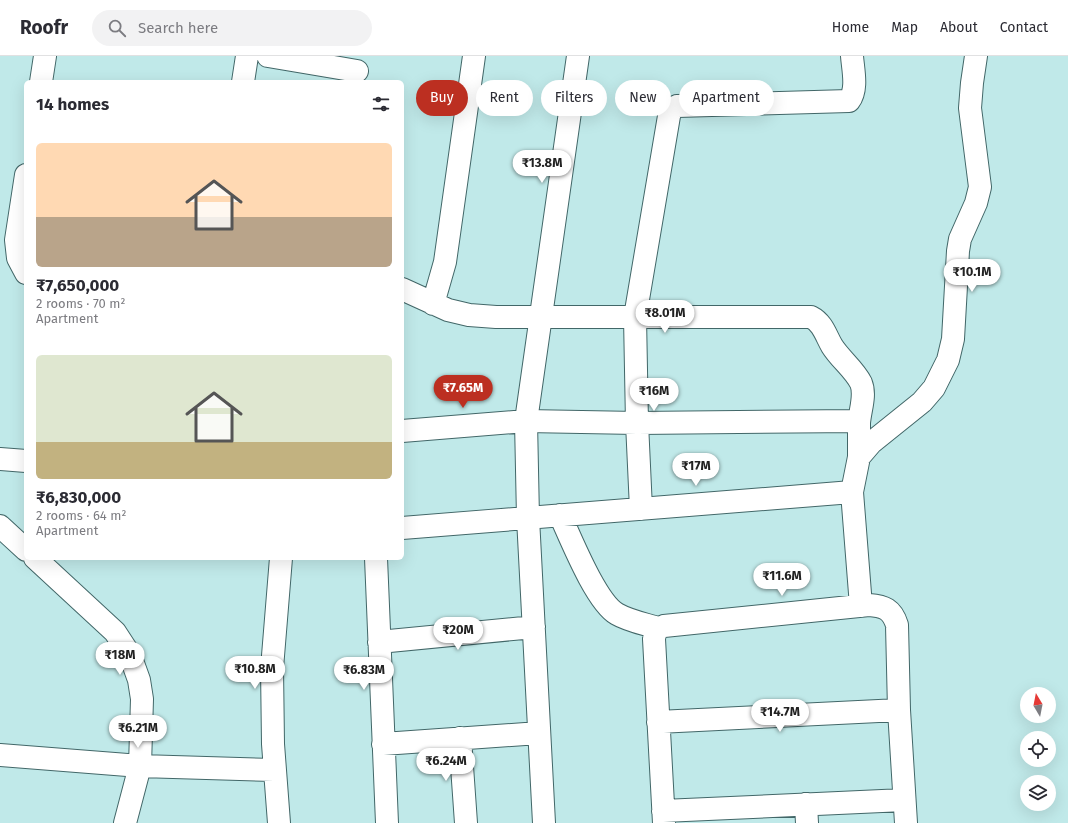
<!DOCTYPE html>
<html lang="en">
<head>
<meta charset="utf-8">
<style>
	body { margin:0; font-family:"Fira Sans",sans-serif; background:#f2f2f3; color:#2b2b33; height:100vh; display:flex; flex-direction:column; font-size:15px; white-space:nowrap }
	* { box-sizing:border-box; margin:0 }
	p { font-size:13px; color:#7c7c81 }
	.icon { flex:none; width:22px; height:22px; fill:none; stroke:currentColor; stroke-width:2; stroke-linecap:round; stroke-linejoin:round }
	.map { position:relative; flex:1; overflow:hidden }
	.drawer { position:absolute; left:24px; top:24px; width:380px; height:480px; display:flex; flex-direction:column; background:#fff; border-radius:6px; box-shadow:0 4px 16px #0002 }
	.drawer>* { flex:none }
	.hud { position:absolute; left:416px; top:24px; width:380px; height:36px; display:flex; gap:8px }
	.needle { width:26px; rotate:350deg }
	.controls { position:absolute; left:1020px; top:631px; display:grid; gap:8px }
	.controls a { display:grid; place-items:center; width:36px; height:36px; border-radius:50%; background:#fff; box-shadow:0 4px 16px #0002; font-size:20px }
	.price { position:absolute; translate:-50% -34px; padding:0 9px; border-radius:14px; background:#fff; color:#222; font-size:13px; line-height:26px; filter:drop-shadow(0 1px 2px #0008) }
	.price::after { content:''; position:absolute; left:50%; top:24px; width:12px; height:9px; margin-left:-6px; background:inherit; clip-path:polygon(0 0,100% 0,50% 100%) }
	.price.current { background:#bc2f21; color:#fff }
	ul { padding:0; list-style:none }
	li { display:grid; align-content:center; gap:8px; height:212px; padding:0 12px }
	li span { display:grid; place-items:center; height:124px; border-radius:6px; color:#555 }
	li>.icon { margin-inline-start:auto }
	span .icon { width:72px; height:72px; fill:#fffc; stroke-width:1 }
	li b { font-size:17px }
	h2 { display:flex; justify-content:space-between; align-items:center; height:48px; padding:0 12px; font-size:17px }
	.chip { padding:0 14px; border-radius:18px; background:#fff; box-shadow:0 4px 16px #0002; font-size:14px; line-height:36px }
	.chip.current { background:#bc2f21; color:#fff }
	header { display:flex; align-items:center; gap:24px; box-sizing:border-box; height:56px; padding:0 20px; background:#fff; border-bottom:1px solid #e1e1e2 }
	header strong { font-size:19px }
	nav { display:flex; gap:22px; margin-inline-start:auto; font-size:14px }
	.search { width:280px; height:36px; background:#f2f2f3; display:flex; align-items:center; gap:10px; box-sizing:border-box; padding:0 14px; border-radius:22px; color:#7c7c81; font-size:15px }
	.map>svg:first-child { display:block }
</style>
</head>
<body>
<header>
<strong>Roofr</strong>
<div class="search"><svg class="icon" aria-label="search" viewBox="0 0 24 24"><circle cx="10" cy="10" r="6"/><path d="M15 15l6 6"/></svg>Search here</div>
<nav><a>Home</a><a>Map</a><a>About</a><a>Contact</a></nav>
</header>
<div class="map">
<svg width="1068" height="767" viewBox="0 0 1068 767">
	<rect width="100%" height="100%" fill="#c0e9e9"/>
	<g fill="none" stroke-linecap="round" stroke-linejoin="round">
		<defs>
			<path id="minor" d="M 268,0 L 357,15
				M 41,26 L 45,0
				M 243,26 L 247,0
				M 26,119 L 16,184 L 18,202 L 26,217
				M 402,233 L 448,254 L 469,259 L 496,261 L 811,261 C 823,267 826,280 832,290 C 840,303 854,313 861,327 C 866,339 860,354 859,367 C 859,378 859,389 859,401
				M 433,248 L 445,206 L 474,0
				M 402,375 L 526,365 L 637,367 L 859,365
				M 0,403 L 26,405
				M 852,436 L 859,401 L 871,387 L 922,346 L 934,332 L 948,304 L 953,283 L 958,195 L 960,183 L 976,147 L 980,131 L 970,52 L 972,27 L 976,0
				M 641,453 L 637,367 L 635,261 L 669,60 L 671,53 L 677,50 L 849,45 C 858,33 853,14 852,0
				M 560,459 C 571,483 596,546 617,558 C 629,565 645,568 658,572
				M 0,470 L 26,494
				M 402,472 L 852,436 L 861,550
				M 35,502 L 115,576 L 130,599 L 139,624 L 142,643 L 140,710 L 125,767
				M 376,502 L 387,767
				M 379,586 L 534,571
				M 658,666 L 899,654
				M 460,682 L 466,767
				M 383,688 L 539,677
				M 0,699 L 140,710 L 274,714
				M 806,748 L 807,767
				M 663,755 L 904,744
				M 279,767 L 273,688 L 272,612 L 281,502
				M 544,767 L 528,462 L 526,365 L 578,0
				M 664,767 L 654,583 C 655,575 657,573 664,570 L 869,549 C 884,550 892,553 897,569 L 899,654 L 906,767"/>
		</defs>
		<use href="#minor" stroke="#426768" stroke-width="24"/>
		<use href="#minor" stroke="#fff" stroke-width="22"/>
	</g>
</svg>
<div class="controls">
<a><svg class="needle" viewBox="-14 -14 28 28"><path d="M0-13l5 13h-10z" fill="#e53935"/><path d="M0 13l5-13h-10z" fill="#7c7c81"/></svg></a>
<a><svg class="icon" aria-label="locate" viewBox="0 0 24 24"><circle cx="12" cy="12" r="6"/><path d="M12 2v4M12 18v4M2 12h4M18 12h4"/></svg></a>
<a><svg class="icon" aria-label="layers" viewBox="0 0 24 24"><path d="M12 4l9 5-9 5-9-5zM3 14l9 5 9-5"/></svg></a>
</div>
<b class="price" style="left:542px;top:128px">₹13.8M</b>
<b class="price" style="left:972px;top:237px">₹10.1M</b>
<b class="price" style="left:665px;top:278px">₹8.01M</b>
<b class="price current" style="left:463px;top:353px">₹7.65M</b>
<b class="price" style="left:654px;top:356px">₹16M</b>
<b class="price" style="left:696px;top:431px">₹17M</b>
<b class="price" style="left:782px;top:541px">₹11.6M</b>
<b class="price" style="left:458px;top:595px">₹20M</b>
<b class="price" style="left:120px;top:620px">₹18M</b>
<b class="price" style="left:255px;top:634px">₹10.8M</b>
<b class="price" style="left:364px;top:635px">₹6.83M</b>
<b class="price" style="left:780px;top:677px">₹14.7M</b>
<b class="price" style="left:138px;top:693px">₹6.21M</b>
<b class="price" style="left:446px;top:726px">₹6.24M</b>
<div class="hud">
<a class="chip current">Buy</a>
<a class="chip">Rent</a>
<a class="chip">Filters</a>
<a class="chip">New</a>
<a class="chip">Apartment</a>
</div>
<section class="drawer">
<h2>14 homes<svg class="icon" aria-label="filters" viewBox="0 0 24 24"><path d="M4 7h16M4 17h16"/><circle cx="9" cy="7" r="2"/><circle cx="15" cy="17" r="2"/></svg></h2>
<ul>
<li><span style="background:linear-gradient(#ffd9b3 60%,#b9a48a 0)"><svg class="icon" aria-label="home" viewBox="0 0 24 24"><path d="M3 11l9-7 9 7M6 9v11h12V9"/></svg></span><div><b>₹7,650,000</b><p>2 rooms · 70 m²</p><p>Apartment</p></div></li>
<li><span style="background:linear-gradient(#dfe7d0 70%,#c2b280 0)"><svg class="icon" aria-label="home" viewBox="0 0 24 24"><path d="M3 11l9-7 9 7M6 9v11h12V9"/></svg></span><div><b>₹6,830,000</b><p>2 rooms · 64 m²</p><p>Apartment</p></div></li>
</ul>
</section>
</div>
</body>
</html>
